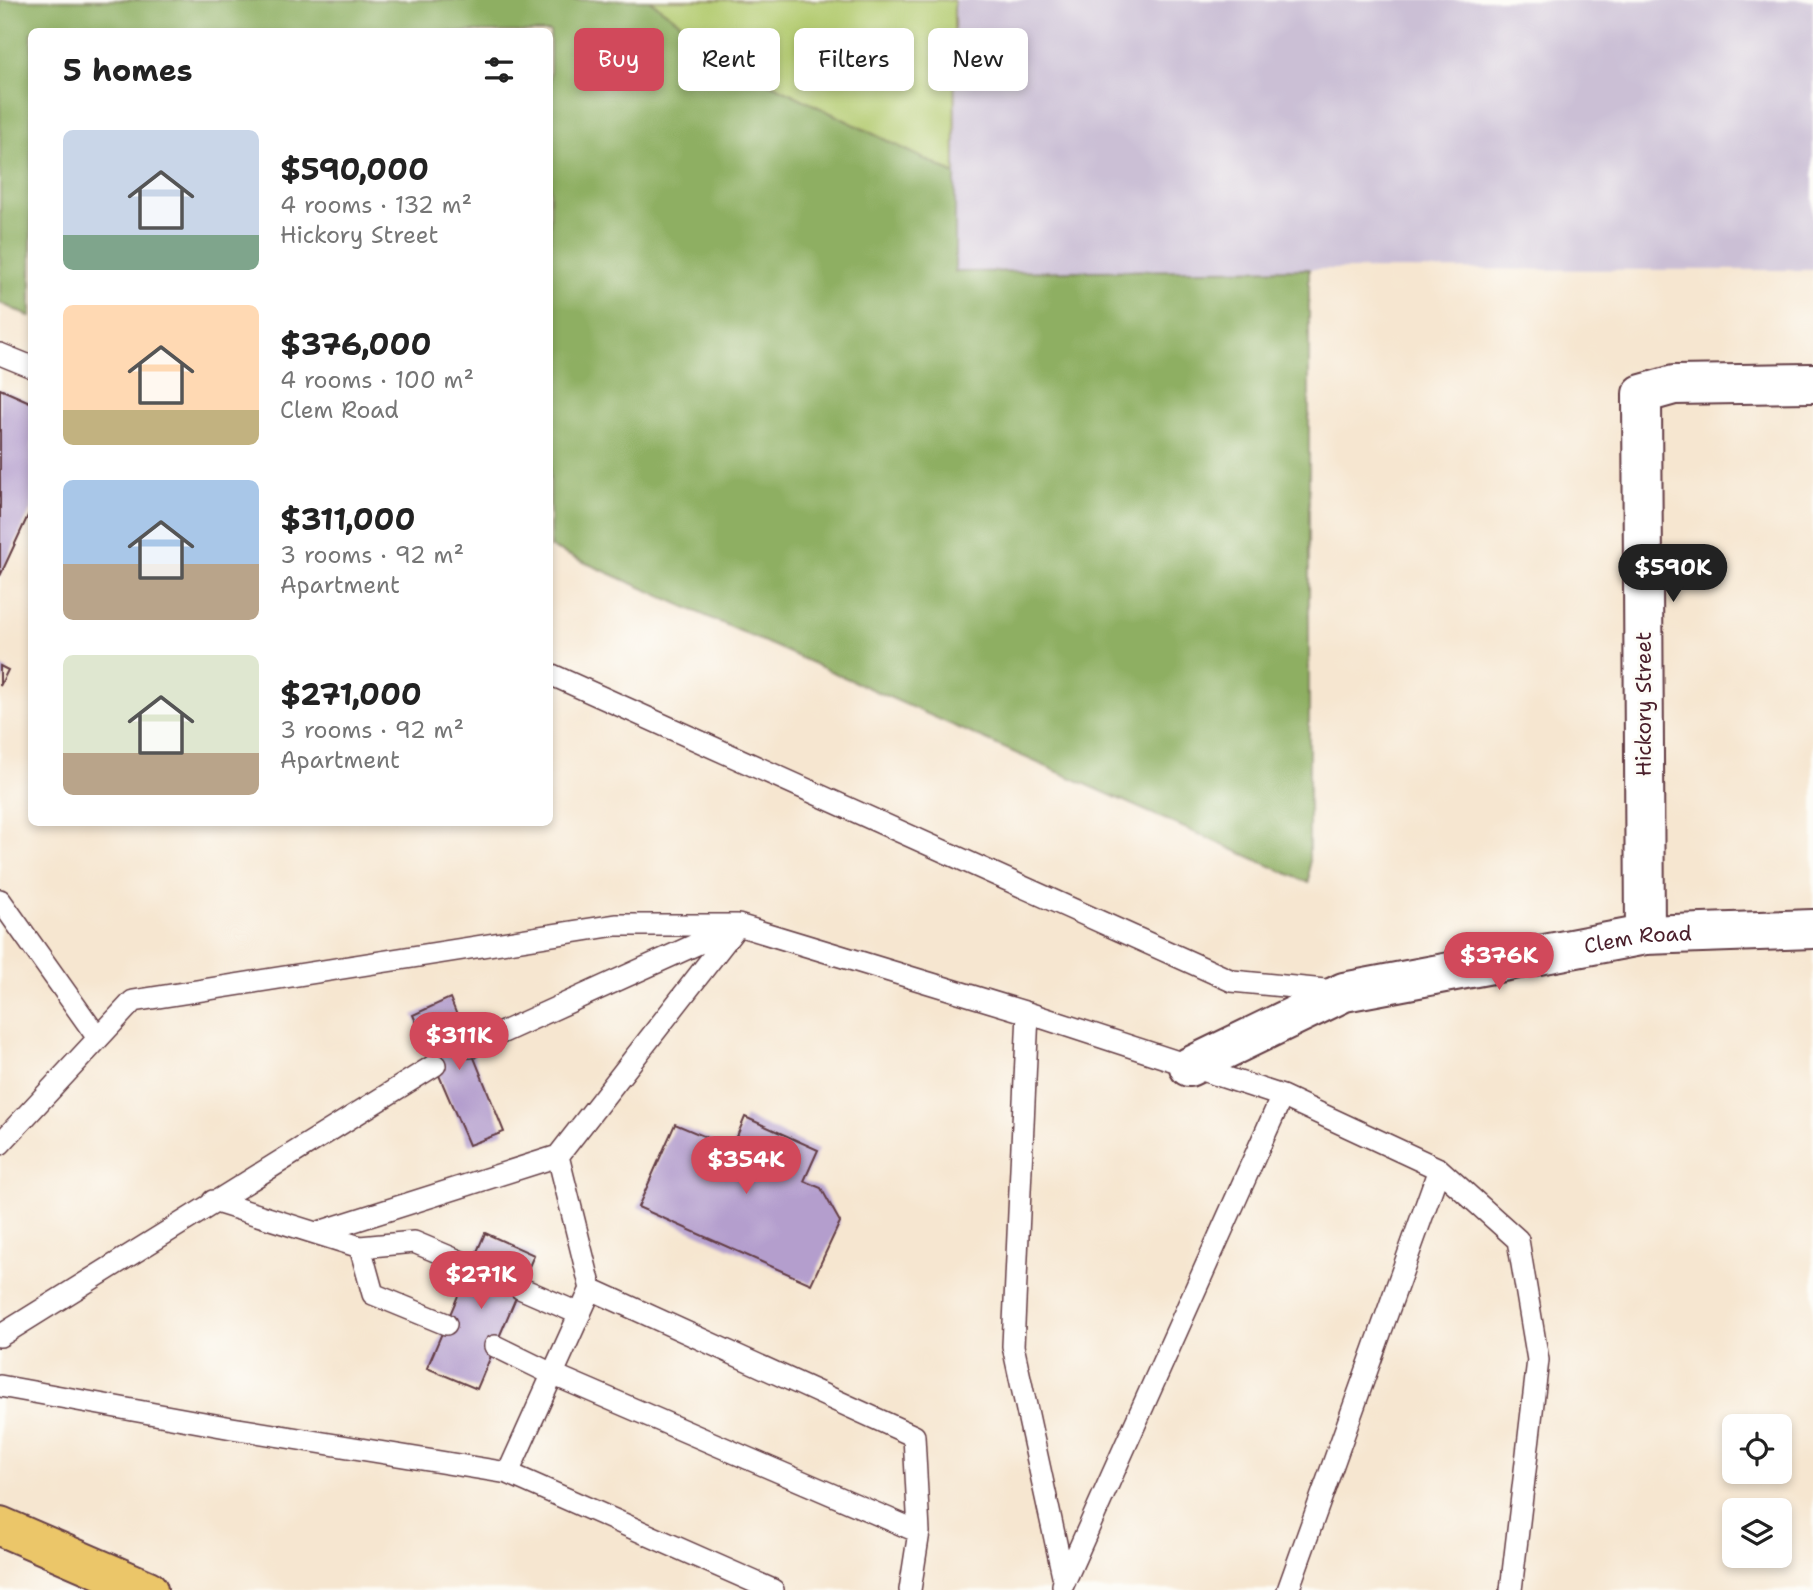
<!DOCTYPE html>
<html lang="en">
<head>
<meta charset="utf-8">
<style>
	body { margin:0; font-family:"Shantell Sans",sans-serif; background:#f6f6f6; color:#222; height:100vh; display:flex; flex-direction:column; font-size:26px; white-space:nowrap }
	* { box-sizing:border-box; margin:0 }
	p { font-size:23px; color:#767676 }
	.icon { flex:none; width:38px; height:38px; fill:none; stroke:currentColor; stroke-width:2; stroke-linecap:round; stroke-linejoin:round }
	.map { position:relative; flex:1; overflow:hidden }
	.drawer { position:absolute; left:28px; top:28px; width:525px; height:798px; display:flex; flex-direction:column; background:#fff; border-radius:10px; box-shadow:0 4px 10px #0003 }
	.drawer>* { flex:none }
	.hud { position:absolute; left:574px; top:28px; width:665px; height:63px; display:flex; gap:14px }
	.controls { position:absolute; left:1722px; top:1414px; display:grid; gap:14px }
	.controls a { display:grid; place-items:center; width:70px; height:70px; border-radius:10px; background:#fff; box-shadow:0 4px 10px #0003; font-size:35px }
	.price { position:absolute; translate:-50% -60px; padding:0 16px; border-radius:24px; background:#d1495b; color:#fff; font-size:23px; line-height:46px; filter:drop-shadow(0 2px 4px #0008) }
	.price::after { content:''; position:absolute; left:50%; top:42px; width:21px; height:16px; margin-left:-10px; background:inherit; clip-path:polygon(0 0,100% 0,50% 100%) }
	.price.active { background:#222; color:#fff }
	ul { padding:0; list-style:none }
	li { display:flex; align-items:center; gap:21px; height:175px; padding:0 35px }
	li span { display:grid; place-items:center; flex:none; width:196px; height:140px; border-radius:10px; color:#555 }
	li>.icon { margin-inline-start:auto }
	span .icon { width:84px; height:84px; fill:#fffc; stroke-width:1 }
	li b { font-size:30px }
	h2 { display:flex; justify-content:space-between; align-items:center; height:84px; padding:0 35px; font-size:30px }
	.chip { padding:0 24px; border-radius:10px; background:#fff; box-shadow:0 4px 10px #0003; font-size:24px; line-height:63px }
	.chip.active { background:#d1495b; color:#fff }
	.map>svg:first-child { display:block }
</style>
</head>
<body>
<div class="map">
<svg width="1813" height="1590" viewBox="0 0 1813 1590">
	<rect width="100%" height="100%" fill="#fdfcf7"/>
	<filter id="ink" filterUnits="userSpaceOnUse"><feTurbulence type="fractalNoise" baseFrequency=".0143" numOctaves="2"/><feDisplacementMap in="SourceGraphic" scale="14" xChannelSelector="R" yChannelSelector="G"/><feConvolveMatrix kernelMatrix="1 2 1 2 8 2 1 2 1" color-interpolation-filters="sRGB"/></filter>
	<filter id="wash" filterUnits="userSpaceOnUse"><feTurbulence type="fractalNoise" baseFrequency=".00686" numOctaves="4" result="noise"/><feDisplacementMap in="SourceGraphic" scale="28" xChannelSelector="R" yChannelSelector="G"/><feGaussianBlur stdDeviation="1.57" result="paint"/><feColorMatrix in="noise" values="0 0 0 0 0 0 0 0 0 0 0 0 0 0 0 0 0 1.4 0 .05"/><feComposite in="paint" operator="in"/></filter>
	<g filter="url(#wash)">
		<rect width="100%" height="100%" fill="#f6e6d0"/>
		<path fill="#cbbfd5" d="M 954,0 L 1813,0 L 1813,270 L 1309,269 L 955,272 Z"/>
		<path fill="#b3cb6f" stroke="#7e754d" stroke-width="2" d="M 649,0 L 954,0 L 955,174 L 755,76 Z"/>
		<path fill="#8eaf62" stroke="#6c6746" stroke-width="2" d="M 0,0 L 649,0 L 755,76 L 955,174 L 955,272 L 1309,269 L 1309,883 L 550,547 L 550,32 L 32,32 L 31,317 L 0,303 Z"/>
		<g id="blocks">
			<path fill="#b49ecd" d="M 0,389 L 32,403 L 32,507 L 0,576 Z
				M 0,666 L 8,670 L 0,686 Z
				M 450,998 L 504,1132 L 469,1145 L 413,1015 Z
				M 745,1117 L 818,1150 L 804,1181 L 821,1188 L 840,1222 L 811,1284 L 638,1207 L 675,1124 L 732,1148 Z
				M 485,1233 L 534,1255 L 477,1389 L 427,1368 Z"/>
		</g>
	</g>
	<g filter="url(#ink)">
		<use href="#blocks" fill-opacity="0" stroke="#643d44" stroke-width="2"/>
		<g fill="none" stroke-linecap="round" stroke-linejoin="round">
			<defs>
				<path id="service" d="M 0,354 L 32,367
					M 550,674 L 1232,981 L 1335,991
					M 0,900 L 98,1038
					M 1028,1013 L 1013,1346 L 1064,1580
					M 470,1047 L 730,929
					M 0,1144 L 133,1001 L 616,925 L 738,925 L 1028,1013 L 1282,1096 L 1439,1169 L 1518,1240 L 1538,1360 L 1511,1590
					M 558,1156 L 591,1289
					M 213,1201 L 360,1247 L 414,1242 L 471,1266
					M 316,1233 L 558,1156 L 738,925
					M 360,1247 L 373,1294 L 446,1324
					M 520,1288 L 580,1314
					M 0,1336 L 435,1065
					M 495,1346 L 552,1374 L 919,1532
					M 0,1386 L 232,1428 L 508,1473 L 773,1590
					M 508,1473 L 591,1289 L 914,1436 L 919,1532 L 910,1590
					M 1063,1585 L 1282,1096
					M 1288,1590 L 1439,1169"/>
				<g id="minor">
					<path d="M 1645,935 L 1642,394 L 1674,385 L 1813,383"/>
					<path id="s1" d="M 1189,1067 L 1344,992 L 1645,935 L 1813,929"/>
				</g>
				<path id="motorway" d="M 0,1526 L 148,1590"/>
			</defs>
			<use href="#service" stroke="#643d44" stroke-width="24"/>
			<use href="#minor" stroke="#643d44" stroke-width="42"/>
			<use href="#motorway" stroke="#643d44" stroke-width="42"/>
			<use href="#service" stroke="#fff" stroke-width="21"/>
			<use href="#minor" stroke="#fff" stroke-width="38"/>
			<use href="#motorway" stroke="#ebc669" stroke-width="38"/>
		</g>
	</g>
	<g text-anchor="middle" stroke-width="6" stroke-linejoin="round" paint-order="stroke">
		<g font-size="21" fill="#4a1f2b" stroke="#fdfcf7">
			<text transform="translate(1644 704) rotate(-90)" y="7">Hickory Street</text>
			<text dy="7" stroke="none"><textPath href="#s1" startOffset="471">Clem Road</textPath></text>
		</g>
	</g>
</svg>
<div class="controls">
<a><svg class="icon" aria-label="locate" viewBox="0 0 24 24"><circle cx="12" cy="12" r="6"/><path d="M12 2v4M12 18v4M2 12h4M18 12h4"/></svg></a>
<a><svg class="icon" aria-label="layers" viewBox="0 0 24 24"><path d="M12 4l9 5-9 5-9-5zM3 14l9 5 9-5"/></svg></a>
</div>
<b class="price active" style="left:1673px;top:604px">$590K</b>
<b class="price" style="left:1499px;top:992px">$376K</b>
<b class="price" style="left:459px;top:1072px">$311K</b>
<b class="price" style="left:746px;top:1196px">$354K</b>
<b class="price" style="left:481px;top:1311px">$271K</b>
<div class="hud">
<a class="chip active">Buy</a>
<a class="chip">Rent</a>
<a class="chip">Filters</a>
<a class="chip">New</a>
</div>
<section class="drawer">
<h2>5 homes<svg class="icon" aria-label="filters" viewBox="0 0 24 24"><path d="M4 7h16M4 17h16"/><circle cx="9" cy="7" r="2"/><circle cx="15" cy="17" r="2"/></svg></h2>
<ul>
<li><span style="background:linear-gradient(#c9d6e8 75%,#7fa58c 0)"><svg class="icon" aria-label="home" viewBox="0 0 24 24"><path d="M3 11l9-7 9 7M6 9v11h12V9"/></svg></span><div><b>$590,000</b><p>4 rooms · 132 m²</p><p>Hickory Street</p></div></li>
<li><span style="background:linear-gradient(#ffd9b3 75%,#c2b280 0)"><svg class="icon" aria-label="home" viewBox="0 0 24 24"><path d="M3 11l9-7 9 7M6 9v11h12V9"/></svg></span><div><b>$376,000</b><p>4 rooms · 100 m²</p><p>Clem Road</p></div></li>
<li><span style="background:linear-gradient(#a9c7e8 60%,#b9a48a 0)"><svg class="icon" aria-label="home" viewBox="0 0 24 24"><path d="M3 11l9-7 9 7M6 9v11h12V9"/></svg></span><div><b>$311,000</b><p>3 rooms · 92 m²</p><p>Apartment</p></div></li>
<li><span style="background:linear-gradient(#dfe7d0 70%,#b9a48a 0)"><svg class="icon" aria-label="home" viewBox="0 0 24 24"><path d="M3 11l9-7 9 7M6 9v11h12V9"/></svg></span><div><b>$271,000</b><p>3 rooms · 92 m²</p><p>Apartment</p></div></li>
</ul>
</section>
</div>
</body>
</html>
